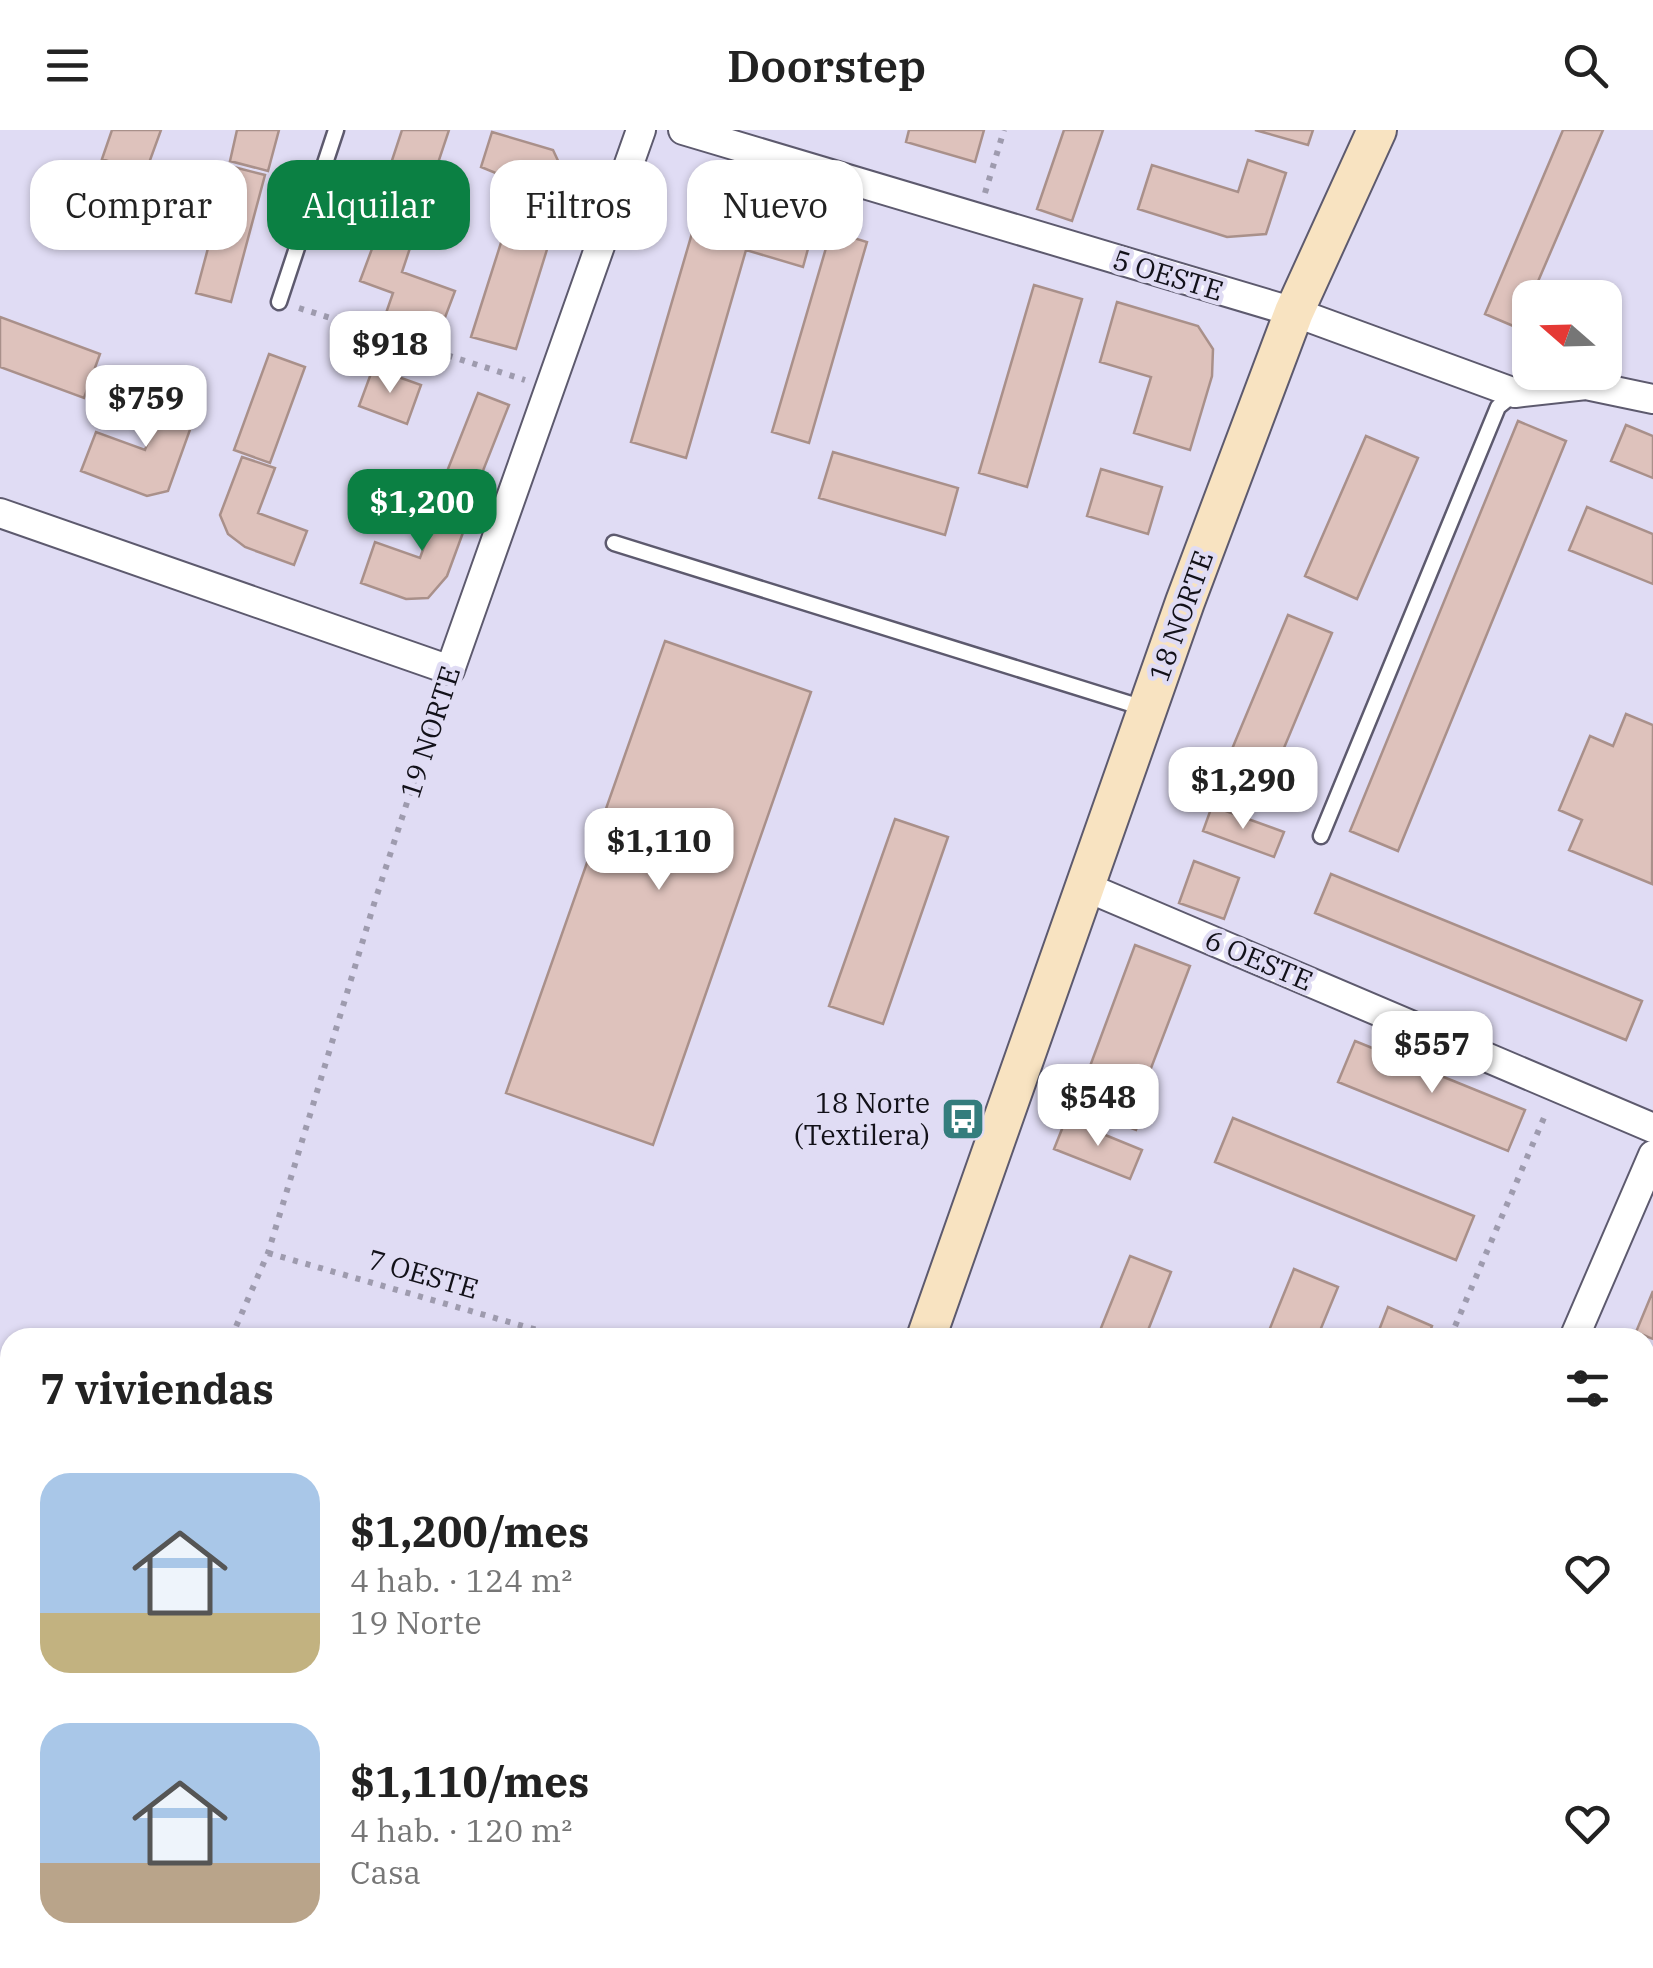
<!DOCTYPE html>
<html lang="es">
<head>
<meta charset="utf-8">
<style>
	body { margin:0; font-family:"IBM Plex Serif",serif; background:#f6f6f6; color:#222; height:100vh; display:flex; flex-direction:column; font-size:38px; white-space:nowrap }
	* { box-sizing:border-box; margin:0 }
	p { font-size:32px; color:#767676 }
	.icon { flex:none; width:55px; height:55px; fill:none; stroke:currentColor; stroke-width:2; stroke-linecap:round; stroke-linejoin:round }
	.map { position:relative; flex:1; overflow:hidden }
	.details { position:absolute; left:0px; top:1198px; width:1655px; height:642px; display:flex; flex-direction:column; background:#fff; border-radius:30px 30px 0 0; box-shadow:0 2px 8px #0004 }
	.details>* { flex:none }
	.hud { position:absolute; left:30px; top:30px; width:1000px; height:90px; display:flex; gap:20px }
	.needle { width:65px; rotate:290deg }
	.fabs { position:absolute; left:1512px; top:150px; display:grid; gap:20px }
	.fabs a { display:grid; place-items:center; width:110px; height:110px; border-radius:20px; background:#fff; box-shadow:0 2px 8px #0004; font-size:50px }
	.price { position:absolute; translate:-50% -85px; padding:0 22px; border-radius:20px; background:#fff; color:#222; font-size:32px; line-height:65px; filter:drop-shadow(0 2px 5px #0008) }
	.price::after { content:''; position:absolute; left:50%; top:60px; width:30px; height:22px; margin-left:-15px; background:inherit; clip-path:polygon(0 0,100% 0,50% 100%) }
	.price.active { background:#0b8043; color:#fff }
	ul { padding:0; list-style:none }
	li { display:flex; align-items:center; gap:30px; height:250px; padding:0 40px }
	li span { display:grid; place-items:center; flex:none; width:280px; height:200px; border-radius:30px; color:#555 }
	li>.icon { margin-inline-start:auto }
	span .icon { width:120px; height:120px; fill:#fffc; stroke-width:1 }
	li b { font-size:42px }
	h2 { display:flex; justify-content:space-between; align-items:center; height:120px; padding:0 40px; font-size:42px }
	.chip { padding:0 35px; border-radius:30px; background:#fff; box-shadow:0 2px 8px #0004; font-size:35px; line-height:90px }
	.chip.active { background:#0b8043; color:#fff }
	header { display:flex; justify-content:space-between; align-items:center; height:130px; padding:0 40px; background:#fff; font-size:45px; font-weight:600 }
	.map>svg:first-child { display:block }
</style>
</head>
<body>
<header><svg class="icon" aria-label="menu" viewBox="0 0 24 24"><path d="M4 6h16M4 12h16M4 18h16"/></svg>Doorstep<svg class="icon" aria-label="search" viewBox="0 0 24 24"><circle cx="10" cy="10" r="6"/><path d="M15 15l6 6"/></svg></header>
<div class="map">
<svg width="1653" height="1838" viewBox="0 0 1653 1838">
	<rect width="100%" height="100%" fill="#e0dcf4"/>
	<path fill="#d4cfee" d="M 10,1711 L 10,1830 L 297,1830 L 293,1838 L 0,1838 L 0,1729 Z"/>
	<path fill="#b2c58a" d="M 558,1830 L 702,1830 L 699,1838 L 555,1838 Z"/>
	<path fill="#dec2bc" stroke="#a9908a" stroke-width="2.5" d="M 112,0 L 161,0 L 145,44 L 102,29 Z
		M 237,0 L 279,0 L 268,41 L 230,31 Z
		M 402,0 L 449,0 L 413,108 L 371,94 Z
		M 909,0 L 984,0 L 975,32 L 906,12 Z
		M 1064,0 L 1103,0 L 1072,91 L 1037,79 Z
		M 1255,0 L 1313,0 L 1308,15 Z
		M 1563,0 L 1603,0 L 1518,198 L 1485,184 Z
		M 492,2 L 553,20 L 568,52 L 516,219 L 471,207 L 520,53 L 481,37 Z
		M 1248,30 L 1286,43 L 1266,104 L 1227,107 L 1138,79 L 1152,35 L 1238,62 Z
		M 230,36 L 265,45 L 231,172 L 196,163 Z
		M 742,76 L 814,97 L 803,137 L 746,120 L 686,328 L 631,312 L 695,93 L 734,105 Z
		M 379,100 L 412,112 L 402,142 L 455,161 L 438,206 L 385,186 L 393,163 L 360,151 Z
		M 831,101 L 867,112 L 809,313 L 772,302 Z
		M 1034,155 L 1082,169 L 1027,357 L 979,343 Z
		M 1117,172 L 1198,196 L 1213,219 L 1212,246 L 1190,320 L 1134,303 L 1151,247 L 1100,232 Z
		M 0,187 L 100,224 L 84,268 L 0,237 Z
		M 269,224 L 305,237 L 270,333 L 234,320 Z
		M 373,238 L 421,255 L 407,294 L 359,276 Z
		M 168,257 L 201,269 L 168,361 L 147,366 L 81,341 L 96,302 L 145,320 Z
		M 478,263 L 509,275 L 475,361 L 444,349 Z
		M 1518,291 L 1566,311 L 1398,721 L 1350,701 Z
		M 1626,295 L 1653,306 L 1653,348 L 1611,331 Z
		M 1366,306 L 1418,328 L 1357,469 L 1305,446 Z
		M 833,322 L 958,358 L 945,405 L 819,368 Z
		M 242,327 L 275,338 L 258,383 L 307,401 L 294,435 L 245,417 L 228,404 L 220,385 Z
		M 1101,339 L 1162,357 L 1148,404 L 1087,386 Z
		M 445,359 L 475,370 L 447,446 L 428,468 L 406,469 L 361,453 L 375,412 L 420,428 Z
		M 1587,377 L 1653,404 L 1653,454 L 1569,420 Z
		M 1288,485 L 1332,503 L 1266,661 L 1222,643 Z
		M 665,511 L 811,562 L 653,1015 L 506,963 Z
		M 1626,584 L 1653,595 L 1652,754 L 1569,720 L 1582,690 L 1559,680 L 1590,606 L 1613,616 Z
		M 1212,676 L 1284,702 L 1274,727 L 1203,701 Z
		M 895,689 L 948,707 L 883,894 L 829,876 Z
		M 1194,731 L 1239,748 L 1224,789 L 1179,773 Z
		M 1331,744 L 1642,871 L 1626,910 L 1315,783 Z
		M 1135,815 L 1190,836 L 1140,967 L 1086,947 Z
		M 1355,911 L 1525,980 L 1508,1021 L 1338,952 Z
		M 1081,956 L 1144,980 L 1136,1000 L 1073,976 Z
		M 1233,988 L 1474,1086 L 1456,1130 L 1215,1032 Z
		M 1066,989 L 1142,1020 L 1130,1049 L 1054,1019 Z
		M 1130,1126 L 1171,1142 L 1145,1208 L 1097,1208 Z
		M 1294,1139 L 1338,1157 L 1317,1208 L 1266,1208 Z
		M 1653,1161 L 1653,1209 L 1636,1202 Z
		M 1388,1177 L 1432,1196 L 1428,1208 L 1376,1208 Z
		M 1645,1463 L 1653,1467 L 1653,1504 L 1645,1523 Z
		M 1645,1673 L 1653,1677 L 1653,1719 L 1650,1727 L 1645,1725 Z
		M 1645,1773 L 1653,1776 L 1653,1823 L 1645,1820 Z
		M 371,1830 L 488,1830 L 494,1832 L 493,1838 L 397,1838 Z
		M 996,1830 L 1114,1830 L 1133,1838 L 1016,1838 Z
		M 1196,1830 L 1301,1830 L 1321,1838 L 1216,1838 Z
		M 1482,1830 L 1533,1830 L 1530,1838 L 1479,1838 Z"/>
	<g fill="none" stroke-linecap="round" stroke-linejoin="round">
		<defs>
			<path id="service" d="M 279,172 L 336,0
				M 614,413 L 1147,579
				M 1321,706 L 1498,277 L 1514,264"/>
			<path id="minor" d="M 683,0 L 1294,182 L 1515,263 L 1586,255 L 1653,269
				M 0,383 L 450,540 L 641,0
				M 1086,757 L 1653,998
				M 1574,1208 L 1653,1025
				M 0,1661 L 10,1643"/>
			<path id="secondary" d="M 926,1208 L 1185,472 L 1294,182 L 1377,0
				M 741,1838 L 743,1830"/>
		</defs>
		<use href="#service" stroke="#5d5a6e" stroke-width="19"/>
		<use href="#minor" stroke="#5d5a6e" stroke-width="32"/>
		<use href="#secondary" stroke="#5d5a6e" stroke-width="42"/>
		<path stroke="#9e9bae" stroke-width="6" stroke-dasharray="5 8" stroke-linecap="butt" d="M 985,63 L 1004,0
			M 299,178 L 525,250
			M 268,1123 L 565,1208
			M 231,1208 L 268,1123 L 374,774 L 441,568
			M 1450,1208 L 1546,983
			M 1645,1366 L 1653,1369
			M 1645,1740 L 1653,1744
			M 1557,1838 L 1560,1830"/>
		<use href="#service" stroke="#fff" stroke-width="14"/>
		<use href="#minor" stroke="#fff" stroke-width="28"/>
		<use href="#secondary" stroke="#f8e3c1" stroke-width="38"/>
	</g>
	<defs>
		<symbol id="bus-square" viewBox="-11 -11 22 22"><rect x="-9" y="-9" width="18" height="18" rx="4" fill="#347d7d" stroke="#e0dcf4"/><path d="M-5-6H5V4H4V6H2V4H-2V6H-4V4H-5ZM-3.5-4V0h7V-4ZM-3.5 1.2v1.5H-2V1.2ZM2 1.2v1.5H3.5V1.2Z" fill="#fff"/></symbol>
	</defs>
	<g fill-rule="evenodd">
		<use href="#bus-square" x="938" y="964" width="50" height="50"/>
	</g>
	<g text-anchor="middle" stroke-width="9" stroke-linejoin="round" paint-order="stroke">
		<g font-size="28" fill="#121119" stroke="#e0dcf4">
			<text transform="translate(1168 145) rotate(17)" y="10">5 OESTE</text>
			<text transform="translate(1181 486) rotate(-70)" y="10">18 NORTE</text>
			<text transform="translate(430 602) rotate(-72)" y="10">19 NORTE</text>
			<text transform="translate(1259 830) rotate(23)" y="10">6 OESTE</text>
			<text transform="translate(423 1144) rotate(16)" y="10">7 OESTE</text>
		</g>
		<g font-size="28" fill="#121119" stroke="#e0dcf4" text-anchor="end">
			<text x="930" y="983">18 Norte<tspan x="930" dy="32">(Textilera)</tspan></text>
		</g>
	</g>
</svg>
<div class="fabs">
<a><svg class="needle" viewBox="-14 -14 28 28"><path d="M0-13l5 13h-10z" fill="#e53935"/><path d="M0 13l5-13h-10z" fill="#767676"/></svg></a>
</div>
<b class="price" style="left:390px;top:266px">$918</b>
<b class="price" style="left:146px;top:320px">$759</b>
<b class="price active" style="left:422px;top:424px">$1,200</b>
<b class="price" style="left:1243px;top:702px">$1,290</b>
<b class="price" style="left:659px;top:763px">$1,110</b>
<b class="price" style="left:1432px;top:966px">$557</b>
<b class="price" style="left:1098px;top:1019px">$548</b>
<div class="hud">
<a class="chip">Comprar</a>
<a class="chip active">Alquilar</a>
<a class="chip">Filtros</a>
<a class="chip">Nuevo</a>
</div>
<section class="details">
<h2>7 viviendas<svg class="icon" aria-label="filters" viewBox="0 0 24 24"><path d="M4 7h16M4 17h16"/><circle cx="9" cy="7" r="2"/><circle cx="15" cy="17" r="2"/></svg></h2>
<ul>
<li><span style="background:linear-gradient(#a9c7e8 70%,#c2b280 0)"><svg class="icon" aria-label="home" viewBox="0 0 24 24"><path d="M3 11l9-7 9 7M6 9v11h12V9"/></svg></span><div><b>$1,200/mes</b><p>4 hab. · 124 m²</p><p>19 Norte</p></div><svg class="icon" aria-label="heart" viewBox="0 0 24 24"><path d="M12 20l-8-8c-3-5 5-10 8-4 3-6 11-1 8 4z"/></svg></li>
<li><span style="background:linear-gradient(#a9c7e8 70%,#b9a48a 0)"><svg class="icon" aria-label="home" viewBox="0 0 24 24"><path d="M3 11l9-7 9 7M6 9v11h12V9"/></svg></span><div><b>$1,110/mes</b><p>4 hab. · 120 m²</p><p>Casa</p></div><svg class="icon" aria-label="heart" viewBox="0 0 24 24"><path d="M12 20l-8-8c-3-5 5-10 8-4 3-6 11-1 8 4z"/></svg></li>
</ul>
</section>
</div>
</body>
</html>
